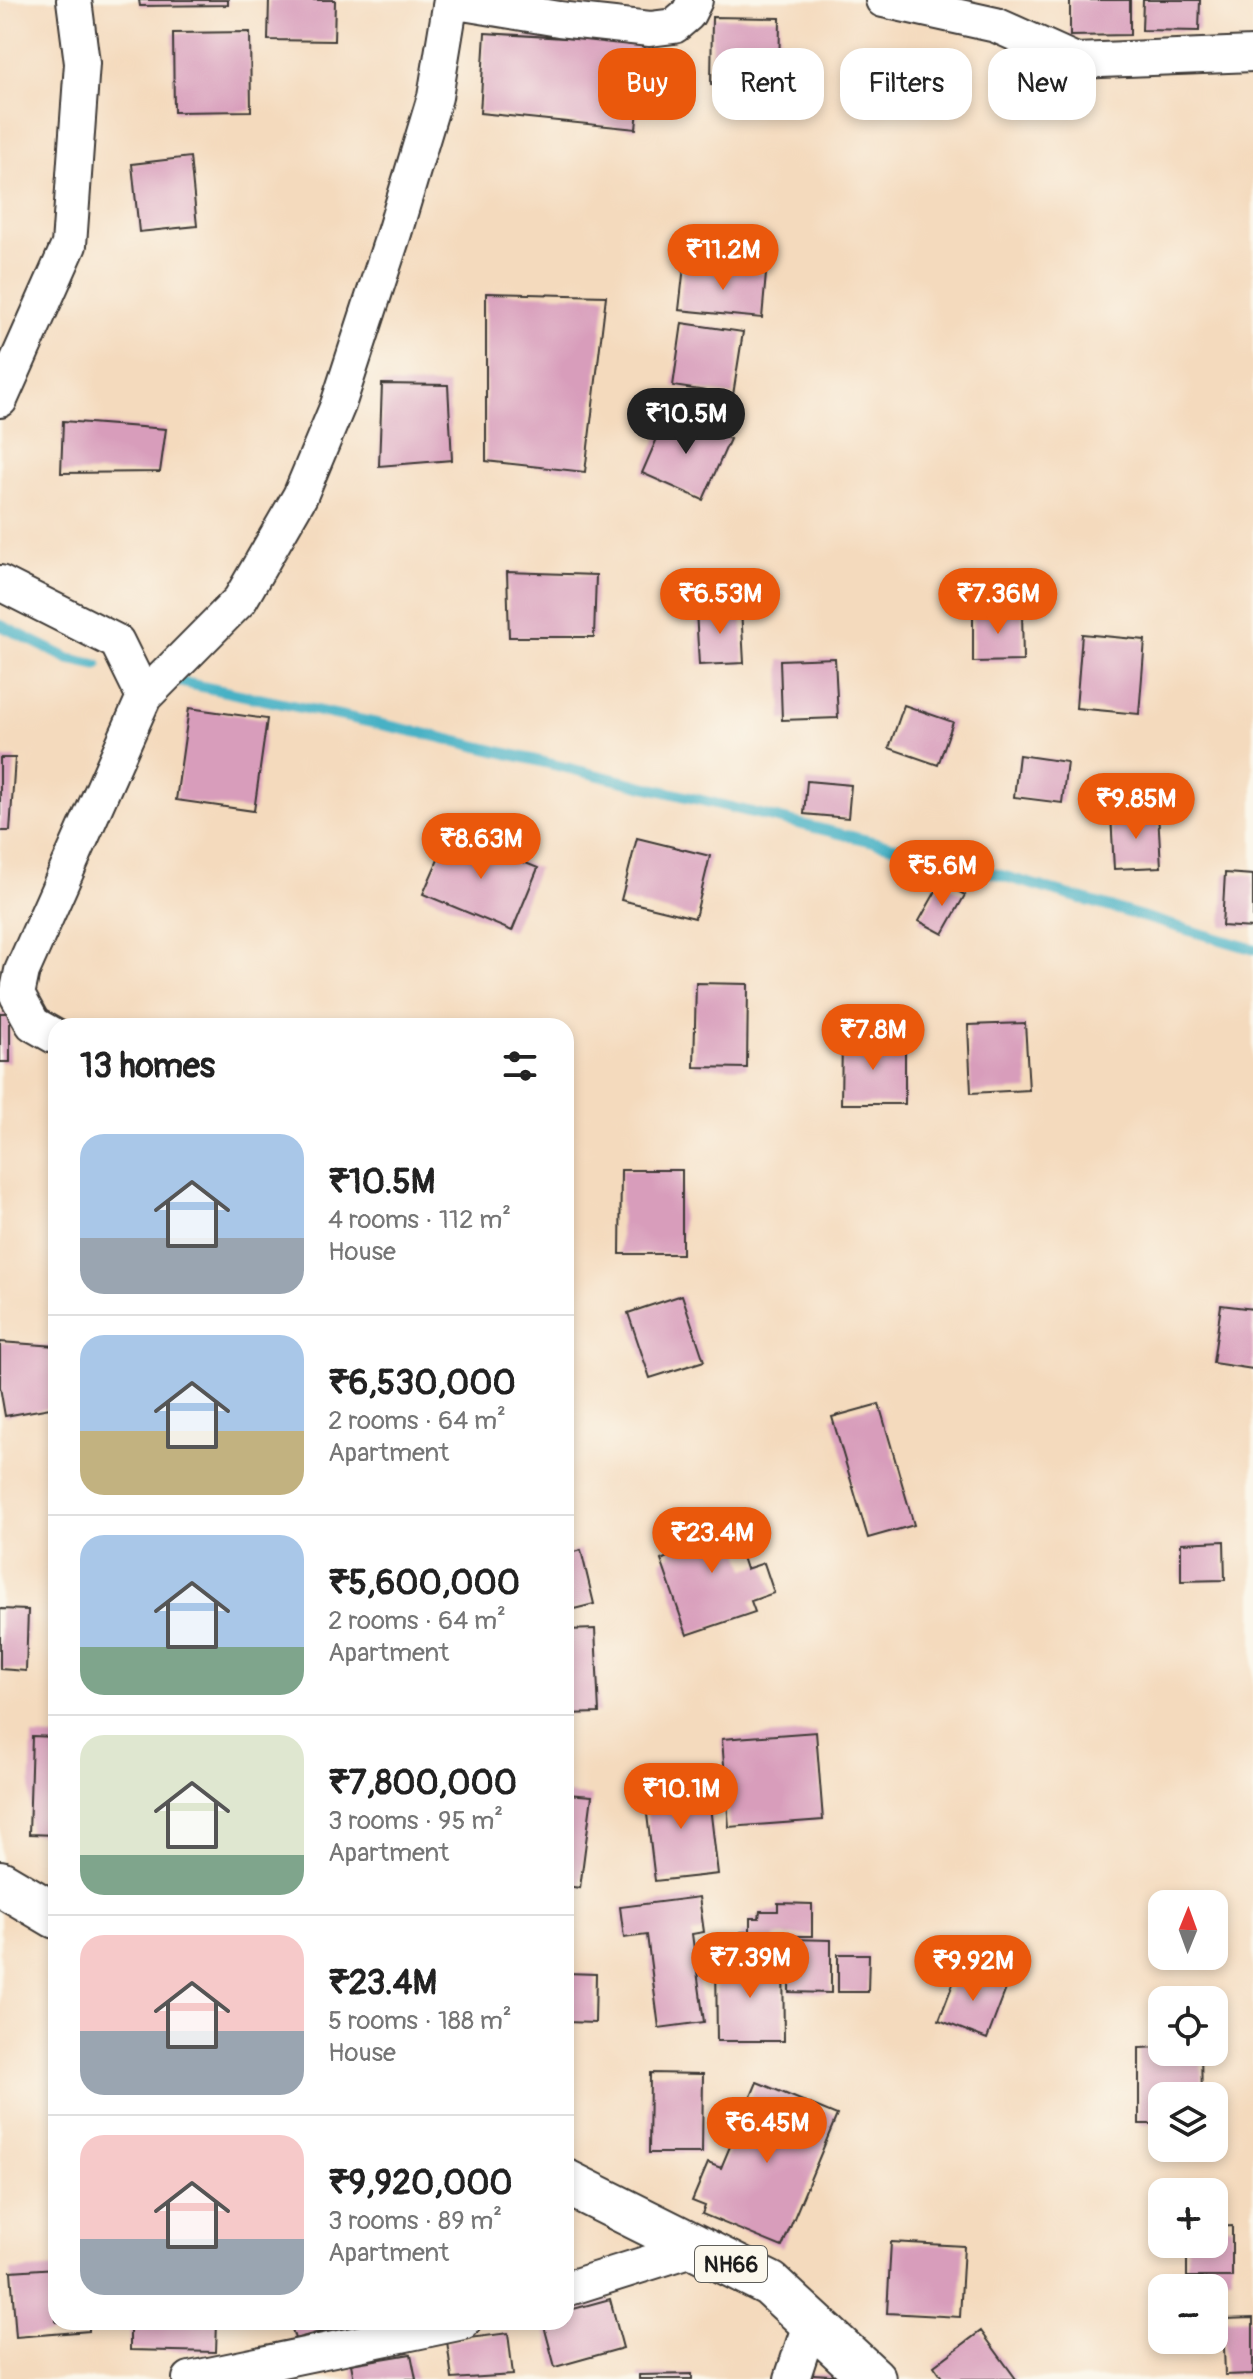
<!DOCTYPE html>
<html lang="en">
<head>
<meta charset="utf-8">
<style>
	body { margin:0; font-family:Pangolin,sans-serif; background:#f2f2f2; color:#222; height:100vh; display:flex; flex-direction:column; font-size:30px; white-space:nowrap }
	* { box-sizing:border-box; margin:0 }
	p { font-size:26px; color:#767676 }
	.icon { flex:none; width:44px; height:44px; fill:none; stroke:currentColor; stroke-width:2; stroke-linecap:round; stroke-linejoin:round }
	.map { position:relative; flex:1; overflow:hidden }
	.drawer { position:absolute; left:48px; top:1018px; width:526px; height:1312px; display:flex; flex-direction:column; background:#fff; border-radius:24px; box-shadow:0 4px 12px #0003 }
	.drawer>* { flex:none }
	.guide { position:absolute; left:598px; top:48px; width:534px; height:72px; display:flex; gap:16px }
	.needle { width:52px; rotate:1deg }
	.fabs { position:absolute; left:1148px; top:1890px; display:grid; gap:16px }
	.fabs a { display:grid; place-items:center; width:80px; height:80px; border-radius:16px; background:#fff; box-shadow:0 4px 12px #0003; font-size:40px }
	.price { position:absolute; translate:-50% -68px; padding:0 18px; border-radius:28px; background:#ea580c; color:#fff; font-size:26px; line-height:52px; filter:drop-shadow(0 2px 4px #0008) }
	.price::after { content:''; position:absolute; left:50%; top:48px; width:24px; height:18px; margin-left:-12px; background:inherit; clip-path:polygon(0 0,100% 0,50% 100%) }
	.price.active { background:#222; color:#fff }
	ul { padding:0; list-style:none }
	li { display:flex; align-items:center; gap:24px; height:200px; padding:0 32px }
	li+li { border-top:2px solid #e0e0e0 }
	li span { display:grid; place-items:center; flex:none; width:224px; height:160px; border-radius:24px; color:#555 }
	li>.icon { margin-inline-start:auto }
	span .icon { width:96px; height:96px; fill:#fffc; stroke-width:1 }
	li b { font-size:34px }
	h2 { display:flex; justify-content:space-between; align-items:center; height:96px; padding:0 32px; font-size:34px }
	.chip { padding:0 28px; border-radius:24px; background:#fff; box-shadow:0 4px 12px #0003; font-size:28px; line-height:72px }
	.chip.active { background:#ea580c; color:#fff }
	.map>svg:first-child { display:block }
</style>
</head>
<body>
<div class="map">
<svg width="1253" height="2379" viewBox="0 0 1253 2379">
	<rect width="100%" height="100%" fill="#fbf7ec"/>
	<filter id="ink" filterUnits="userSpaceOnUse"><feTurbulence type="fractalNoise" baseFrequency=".0125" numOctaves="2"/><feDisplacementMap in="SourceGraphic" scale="16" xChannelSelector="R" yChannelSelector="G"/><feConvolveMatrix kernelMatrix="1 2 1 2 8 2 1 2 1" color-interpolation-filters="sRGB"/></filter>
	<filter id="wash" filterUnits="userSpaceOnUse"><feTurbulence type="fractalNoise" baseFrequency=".006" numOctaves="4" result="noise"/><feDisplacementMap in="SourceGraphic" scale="32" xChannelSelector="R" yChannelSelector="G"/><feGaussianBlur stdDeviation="1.8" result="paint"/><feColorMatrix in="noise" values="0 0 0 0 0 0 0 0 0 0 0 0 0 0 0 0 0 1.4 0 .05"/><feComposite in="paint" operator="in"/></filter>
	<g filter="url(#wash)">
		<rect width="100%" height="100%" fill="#f4dabd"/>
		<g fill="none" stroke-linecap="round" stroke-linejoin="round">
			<path stroke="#47b1c5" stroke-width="11" d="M 0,625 L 69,659 L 97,665
				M 171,680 L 422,733 L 945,859 L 1253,949"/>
		</g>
		<g id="blocks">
			<path fill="#d89dbb" d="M 139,0 L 228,0 L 228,5 L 140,6 Z
				M 269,0 L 335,0 L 334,41 L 268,40 Z
				M 1070,0 L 1130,0 L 1130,35 L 1070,36 Z
				M 1143,0 L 1200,0 L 1199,31 L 1142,30 Z
				M 712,17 L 780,18 L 779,86 L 711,85 Z
				M 250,32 L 251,111 L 174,112 L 173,33 Z
				M 485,33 L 645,43 L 636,129 L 480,113 Z
				M 190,157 L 197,226 L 139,232 L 132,164 Z
				M 684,266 L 766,274 L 762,318 L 679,310 Z
				M 486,293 L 606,296 L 585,472 L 486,461 Z
				M 682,323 L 743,332 L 733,395 L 673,386 Z
				M 382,384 L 448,385 L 452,460 L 379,466 Z
				M 668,413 L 730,439 L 703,500 L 642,473 Z
				M 63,421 L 166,429 L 160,472 L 61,473 Z
				M 507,572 L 596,575 L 594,637 L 509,637 Z
				M 741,608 L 744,663 L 699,665 L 696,610 Z
				M 1022,610 L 1023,661 L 973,662 L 973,611 Z
				M 1082,634 L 1145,640 L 1139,714 L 1076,708 Z
				M 835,658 L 838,718 L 782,720 L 780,660 Z
				M 904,705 L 953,722 L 938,765 L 889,748 Z
				M 189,708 L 267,719 L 254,811 L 176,800 Z
				M 1019,755 L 1067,762 L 1062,803 L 1014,797 Z
				M 0,758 L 15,758 L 10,831 L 0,831 Z
				M 807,781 L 851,785 L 848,818 L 804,814 Z
				M 1158,812 L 1161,867 L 1114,869 L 1111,815 Z
				M 450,832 L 538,868 L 512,931 L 423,894 Z
				M 637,838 L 710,856 L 695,918 L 621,900 Z
				M 1225,873 L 1253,875 L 1253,928 L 1222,926 Z
				M 941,882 L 965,895 L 943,934 L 919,921 Z
				M 696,983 L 748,984 L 747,1068 L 694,1067 Z
				M 0,1013 L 10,1013 L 10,1062 L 0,1062 Z
				M 1025,1023 L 1029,1090 L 971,1093 L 968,1025 Z
				M 842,1040 L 905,1041 L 905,1104 L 841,1104 Z
				M 621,1170 L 682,1170 L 682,1254 L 620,1254 Z
				M 682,1295 L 704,1361 L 650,1378 L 628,1313 Z
				M 1221,1305 L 1253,1309 L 1253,1369 L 1213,1363 Z
				M 0,1342 L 56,1346 L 56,1407 L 5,1416 L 0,1387 Z
				M 879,1404 L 914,1525 L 868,1538 L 832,1417 Z
				M 727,1512 L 746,1569 L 764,1563 L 774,1593 L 751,1601 L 755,1612 L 687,1635 L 661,1560 L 672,1555 L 667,1539 L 681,1534 L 679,1529 Z
				M 1224,1541 L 1225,1580 L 1181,1581 L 1181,1543 Z
				M 581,1550 L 594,1604 L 566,1611 L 566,1554 Z
				M 0,1609 L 28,1610 L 26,1671 L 0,1669 Z
				M 595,1629 L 599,1713 L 566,1714 L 566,1630 Z
				M 816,1732 L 823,1820 L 729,1827 L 722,1739 Z
				M 32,1736 L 56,1737 L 56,1835 L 29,1834 Z
				M 707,1781 L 718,1874 L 655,1881 L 644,1789 Z
				M 566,1794 L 592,1796 L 580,1888 L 566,1886 Z
				M 699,1897 L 704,1932 L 692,1934 L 704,2022 L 659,2028 L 647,1935 L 624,1938 L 620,1907 Z
				M 778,1903 L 812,1904 L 812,1936 L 775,1936 L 774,1950 L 740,1949 L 741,1932 L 750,1932 L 750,1918 L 759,1918 L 760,1911 L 778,1911 Z
				M 790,1939 L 831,1940 L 831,1993 L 789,1992 Z
				M 838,1954 L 869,1954 L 868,1992 L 838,1992 Z
				M 783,1958 L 784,2041 L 717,2041 L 716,1959 Z
				M 959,1968 L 1007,1986 L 987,2039 L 939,2020 Z
				M 566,1973 L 596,1974 L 595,2023 L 566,2022 Z
				M 1162,2047 L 1162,2052 L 1201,2052 L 1202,2096 L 1162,2096 L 1162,2124 L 1139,2124 L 1139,2048 Z
				M 650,2073 L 703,2074 L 702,2153 L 649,2153 Z
				M 757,2082 L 837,2115 L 782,2247 L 702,2214 L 705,2206 L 692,2201 L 708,2163 L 721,2168 Z
				M 1232,2226 L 1232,2277 L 1187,2277 L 1187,2244 L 1214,2244 L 1214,2227 Z
				M 891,2242 L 964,2246 L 960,2317 L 887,2313 Z
				M 56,2268 L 56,2322 L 89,2322 L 89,2331 L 16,2337 L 11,2271 Z
				M 610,2299 L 623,2348 L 555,2367 L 543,2322 L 566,2322 L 566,2311 Z
				M 1253,2318 L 1253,2374 L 1225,2375 L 1223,2319 Z
				M 130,2322 L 217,2322 L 216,2352 L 130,2350 Z
				M 290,2322 L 351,2322 L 351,2323 L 295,2339 Z
				M 981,2331 L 1016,2379 L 943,2379 L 934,2366 Z
				M 508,2333 L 513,2375 L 452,2379 L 447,2341 Z
				M 411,2354 L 416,2379 L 354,2379 L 351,2364 Z
				M 795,2373 L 848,2376 L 848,2379 L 794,2379 Z
				M 692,2374 L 692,2379 L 639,2379 L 639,2375 Z"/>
		</g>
	</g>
	<g filter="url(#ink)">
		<use href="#blocks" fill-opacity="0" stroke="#3c3834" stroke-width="2"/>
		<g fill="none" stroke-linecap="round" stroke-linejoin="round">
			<defs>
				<path id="minor" d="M 883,0 L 996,25 L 1076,61 L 1253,54
					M 451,1 L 559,19 L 650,29 L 674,26 L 688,14 L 695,0
					M 0,400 L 69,245 L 82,63 L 74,0
					M 0,583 L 117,642 L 144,697 L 240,600 L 300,496 L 338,405 L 394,233 L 435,97 L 451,0
					M 56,1037 L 33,1024 L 17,995 L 22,971 L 144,697
					M 566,2289 L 699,2247
					M 190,2379 L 463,2322
					M 792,2379 L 811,2321"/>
				<path id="primary" d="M 0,1883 L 56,1916
					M 566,2182 L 770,2284 L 873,2379"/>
			</defs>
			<use href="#minor" stroke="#3c3834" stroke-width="38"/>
			<use href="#primary" stroke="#3c3834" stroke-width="48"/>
			<use href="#minor" stroke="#fff" stroke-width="34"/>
			<use href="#primary" stroke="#fff" stroke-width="44"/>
		</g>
	</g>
	<g text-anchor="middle" stroke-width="6" stroke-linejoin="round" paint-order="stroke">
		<rect fill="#fbf7ec" stroke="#5f5e5a" stroke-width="2" x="695" y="2246" width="72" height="36" rx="6"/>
		<g font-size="22" font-weight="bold" fill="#1c1c1c">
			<text x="731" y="2272">NH66</text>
		</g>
	</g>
</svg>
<div class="fabs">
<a><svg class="needle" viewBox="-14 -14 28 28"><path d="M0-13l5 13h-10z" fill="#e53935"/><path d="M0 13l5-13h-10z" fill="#767676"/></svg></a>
<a><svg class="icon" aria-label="locate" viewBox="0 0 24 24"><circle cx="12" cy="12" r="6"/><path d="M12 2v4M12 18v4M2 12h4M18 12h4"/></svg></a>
<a><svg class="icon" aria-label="layers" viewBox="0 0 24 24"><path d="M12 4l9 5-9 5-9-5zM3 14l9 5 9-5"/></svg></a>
<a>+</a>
<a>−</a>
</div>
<b class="price" style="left:723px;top:292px">₹11.2M</b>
<b class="price active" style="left:686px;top:456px">₹10.5M</b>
<b class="price" style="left:720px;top:636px">₹6.53M</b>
<b class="price" style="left:998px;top:636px">₹7.36M</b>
<b class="price" style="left:1136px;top:841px">₹9.85M</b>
<b class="price" style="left:481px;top:881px">₹8.63M</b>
<b class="price" style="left:942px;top:908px">₹5.6M</b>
<b class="price" style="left:873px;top:1072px">₹7.8M</b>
<b class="price" style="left:712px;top:1575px">₹23.4M</b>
<b class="price" style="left:681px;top:1831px">₹10.1M</b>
<b class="price" style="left:750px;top:2000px">₹7.39M</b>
<b class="price" style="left:973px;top:2003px">₹9.92M</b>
<b class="price" style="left:767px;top:2165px">₹6.45M</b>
<div class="guide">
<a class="chip active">Buy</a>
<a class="chip">Rent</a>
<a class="chip">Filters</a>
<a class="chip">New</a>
</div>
<section class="drawer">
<h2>13 homes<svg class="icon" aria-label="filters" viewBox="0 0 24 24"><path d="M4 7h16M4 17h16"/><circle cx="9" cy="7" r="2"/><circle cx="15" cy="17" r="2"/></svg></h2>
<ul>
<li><span style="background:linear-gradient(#a9c7e8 65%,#9aa5b1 0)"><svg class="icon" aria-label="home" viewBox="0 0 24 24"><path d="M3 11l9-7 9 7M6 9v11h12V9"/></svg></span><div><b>₹10.5M</b><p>4 rooms · 112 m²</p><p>House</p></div></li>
<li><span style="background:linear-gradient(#a9c7e8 60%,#c2b280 0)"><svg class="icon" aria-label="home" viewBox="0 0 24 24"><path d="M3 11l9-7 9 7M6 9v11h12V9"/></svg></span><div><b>₹6,530,000</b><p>2 rooms · 64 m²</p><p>Apartment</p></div></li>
<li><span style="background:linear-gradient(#a9c7e8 70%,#7fa58c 0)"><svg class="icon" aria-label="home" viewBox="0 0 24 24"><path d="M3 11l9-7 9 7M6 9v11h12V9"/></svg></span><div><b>₹5,600,000</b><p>2 rooms · 64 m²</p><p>Apartment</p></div></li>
<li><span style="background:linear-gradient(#dfe7d0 75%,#7fa58c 0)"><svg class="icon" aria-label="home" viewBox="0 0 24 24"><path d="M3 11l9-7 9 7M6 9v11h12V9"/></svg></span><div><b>₹7,800,000</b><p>3 rooms · 95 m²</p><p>Apartment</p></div></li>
<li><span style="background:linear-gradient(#f6c9c9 60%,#9aa5b1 0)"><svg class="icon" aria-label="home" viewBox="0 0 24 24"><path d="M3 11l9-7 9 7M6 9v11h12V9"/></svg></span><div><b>₹23.4M</b><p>5 rooms · 188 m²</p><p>House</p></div></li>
<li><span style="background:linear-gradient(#f6c9c9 65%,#9aa5b1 0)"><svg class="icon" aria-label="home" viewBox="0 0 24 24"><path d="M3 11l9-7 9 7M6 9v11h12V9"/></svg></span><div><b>₹9,920,000</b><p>3 rooms · 89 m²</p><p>Apartment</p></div></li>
</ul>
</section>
</div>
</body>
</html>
